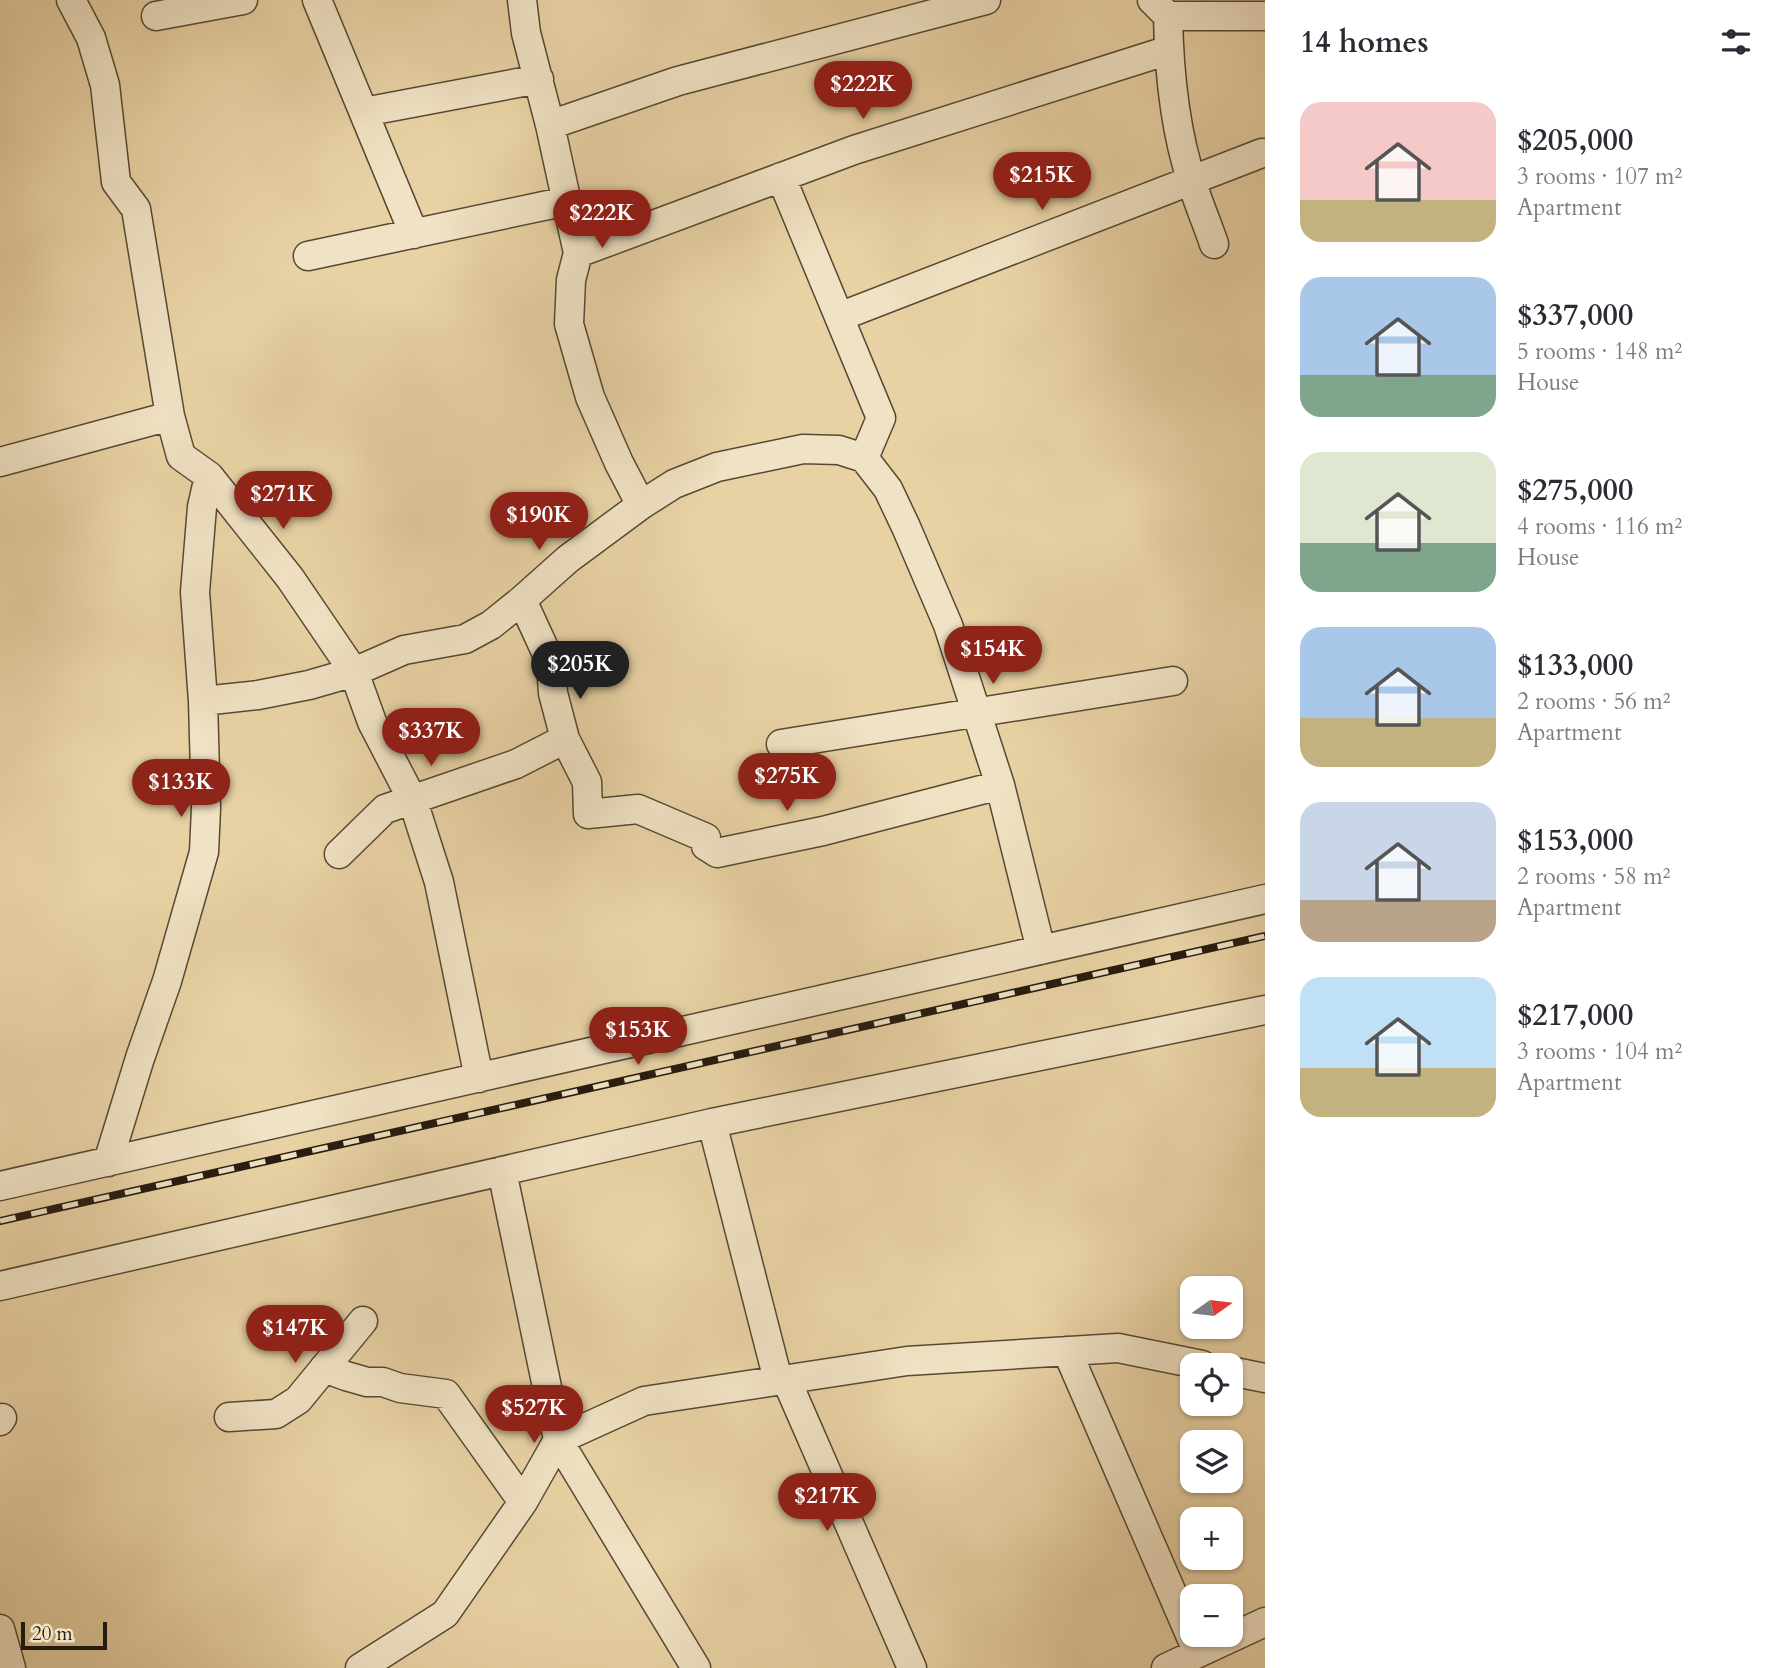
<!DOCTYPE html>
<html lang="en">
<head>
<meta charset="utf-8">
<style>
	body { margin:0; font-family:Cardo,serif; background:#f7f7f7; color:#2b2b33; height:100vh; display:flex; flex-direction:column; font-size:26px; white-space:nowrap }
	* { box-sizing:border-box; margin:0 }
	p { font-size:23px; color:#7c7c81 }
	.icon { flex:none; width:38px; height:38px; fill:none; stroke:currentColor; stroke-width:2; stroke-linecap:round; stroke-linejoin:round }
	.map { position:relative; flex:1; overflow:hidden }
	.drawer { display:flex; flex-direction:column; background:#fff; width:525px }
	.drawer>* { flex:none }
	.needle { width:46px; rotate:76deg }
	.controls { position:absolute; left:1180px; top:1276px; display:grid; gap:14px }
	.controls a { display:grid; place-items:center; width:63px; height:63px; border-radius:14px; background:#fff; box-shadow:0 2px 5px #0004; font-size:35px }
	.scale { position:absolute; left:21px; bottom:18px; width:86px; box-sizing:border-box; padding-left:7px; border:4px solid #251b0f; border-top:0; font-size:19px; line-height:24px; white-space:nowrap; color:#251b0f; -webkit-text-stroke:5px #f0e2c4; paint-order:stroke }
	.price { position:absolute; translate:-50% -60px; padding:0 16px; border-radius:24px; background:#8f2418; color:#fff; font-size:23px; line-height:46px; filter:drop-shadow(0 2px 4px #0008) }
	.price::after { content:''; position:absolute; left:50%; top:42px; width:21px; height:16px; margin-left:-10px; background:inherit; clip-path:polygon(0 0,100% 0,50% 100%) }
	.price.active { background:#222; color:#fff }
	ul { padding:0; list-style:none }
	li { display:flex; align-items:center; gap:21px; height:175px; padding:0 35px }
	li span { display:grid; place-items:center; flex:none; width:196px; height:140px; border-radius:21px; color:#555 }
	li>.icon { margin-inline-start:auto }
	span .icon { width:84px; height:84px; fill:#fffc; stroke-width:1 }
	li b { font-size:30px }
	h2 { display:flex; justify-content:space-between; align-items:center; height:84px; padding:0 35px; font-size:30px }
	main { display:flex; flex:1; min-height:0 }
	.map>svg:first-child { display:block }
</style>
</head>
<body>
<main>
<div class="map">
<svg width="1265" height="1668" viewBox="0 0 1265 1668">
	<rect width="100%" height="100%" fill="#e8d2a4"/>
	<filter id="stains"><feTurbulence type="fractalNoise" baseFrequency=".00286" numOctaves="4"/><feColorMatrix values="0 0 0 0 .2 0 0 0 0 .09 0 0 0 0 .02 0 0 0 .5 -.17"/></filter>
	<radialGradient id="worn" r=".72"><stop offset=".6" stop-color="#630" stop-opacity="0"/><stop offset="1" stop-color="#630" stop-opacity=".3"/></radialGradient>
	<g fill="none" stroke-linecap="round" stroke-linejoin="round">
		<defs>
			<path id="minor" d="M 71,0 L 91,38 L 105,85 L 116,182 L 136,209 L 170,416 L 181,456 L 209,476 L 290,578 L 354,672 L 372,722 L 413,801 L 439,882 L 479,1078
				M 317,0 L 414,234
				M 522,0 L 526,33 L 550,125 L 578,253 L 571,280 L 569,324 L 590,397 L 619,463 L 641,505
				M 1152,0 L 1168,16 L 1265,16
				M 156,16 L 243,0
				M 1168,16 C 1169,70 1175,131 1192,182 C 1198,203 1207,223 1214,244
				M 364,112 L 539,79
				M 550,125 L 678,81 L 986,0
				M 781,177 L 881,418 L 864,458
				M 578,253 L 854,150 L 1169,50
				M 308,256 L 567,201
				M 839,317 L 1262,153
				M 0,462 L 170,416
				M 522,600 L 551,663 L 553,693 L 565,739 L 587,782 L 588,814 L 638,809 L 706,838 L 706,846 L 717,853 L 823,831 L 1000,785
				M 203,701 L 258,695 L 309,685 L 354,672 L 404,650 L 465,639 L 491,625 L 522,600 L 568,559 L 641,505 L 674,484 L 717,467 L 803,449 L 839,450 L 864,458 L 888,489 L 906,527 L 948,625 L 1000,785 L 1041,950
				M 781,744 L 1173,681
				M 339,854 L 385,809 L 516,764 L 565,739
				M 712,1123 L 778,1380
				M 108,1162 L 140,1058 L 167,981 L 204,852 L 206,808 L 203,701 L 195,592 L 202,507 L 209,476
				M 502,1171 L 558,1440 L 696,1668
				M 0,1186 L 1265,899
				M 0,1286 L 712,1123 L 1265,1010
				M 1067,1351 L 1198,1653
				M 324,1368 L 346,1376 L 367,1382 L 383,1382 L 400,1388 L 446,1394 L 523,1502
				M 1230,1371 L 1265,1378
				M 786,1379 L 912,1668
				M 229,1417 L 276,1414 L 298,1400 L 363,1321
				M 0,1421 L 2,1418
				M 0,1629 L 11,1668
				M 360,1668 L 445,1614 L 523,1502 L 558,1440 L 644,1401 L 907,1361 L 1118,1348 L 1202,1365
				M 1166,1668 L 1265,1622"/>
		</defs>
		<use href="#minor" stroke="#564934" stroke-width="31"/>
		<use href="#minor" stroke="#f0e2c4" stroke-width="28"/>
		<defs>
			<path id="rail" d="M 0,1221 L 1265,936"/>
		</defs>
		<use href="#rail" stroke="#251b0f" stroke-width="8"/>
		<use href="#rail" stroke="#f0e2c4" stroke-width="5" stroke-dasharray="16" stroke-linecap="butt"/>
	</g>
	<rect width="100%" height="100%" filter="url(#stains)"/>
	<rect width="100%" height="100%" fill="url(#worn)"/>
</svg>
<div class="controls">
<a><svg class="needle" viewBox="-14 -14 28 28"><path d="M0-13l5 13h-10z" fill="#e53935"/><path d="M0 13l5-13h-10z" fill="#7c7c81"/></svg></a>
<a><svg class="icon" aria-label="locate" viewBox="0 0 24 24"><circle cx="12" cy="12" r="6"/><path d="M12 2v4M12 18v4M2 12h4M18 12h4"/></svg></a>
<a><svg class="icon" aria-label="layers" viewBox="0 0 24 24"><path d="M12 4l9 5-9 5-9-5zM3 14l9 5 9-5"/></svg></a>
<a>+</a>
<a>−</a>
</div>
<div class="scale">20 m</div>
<b class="price" style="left:863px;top:121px">$222K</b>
<b class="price" style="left:1042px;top:212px">$215K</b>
<b class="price" style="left:602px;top:250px">$222K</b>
<b class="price" style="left:283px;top:531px">$271K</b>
<b class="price" style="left:539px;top:552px">$190K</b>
<b class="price" style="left:993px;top:686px">$154K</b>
<b class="price active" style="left:580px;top:701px">$205K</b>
<b class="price" style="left:431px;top:768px">$337K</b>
<b class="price" style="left:787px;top:813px">$275K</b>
<b class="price" style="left:181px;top:819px">$133K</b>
<b class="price" style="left:638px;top:1067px">$153K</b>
<b class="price" style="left:295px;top:1365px">$147K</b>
<b class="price" style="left:534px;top:1445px">$527K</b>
<b class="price" style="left:827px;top:1533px">$217K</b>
</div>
<section class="drawer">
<h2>14 homes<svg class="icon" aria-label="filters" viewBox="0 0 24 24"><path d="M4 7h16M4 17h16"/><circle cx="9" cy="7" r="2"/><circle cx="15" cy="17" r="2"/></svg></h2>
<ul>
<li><span style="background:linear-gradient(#f6c9c9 70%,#c2b280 0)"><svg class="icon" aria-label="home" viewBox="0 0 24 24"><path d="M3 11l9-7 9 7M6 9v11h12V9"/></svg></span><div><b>$205,000</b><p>3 rooms · 107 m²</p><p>Apartment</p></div></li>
<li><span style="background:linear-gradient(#a9c7e8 70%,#7fa58c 0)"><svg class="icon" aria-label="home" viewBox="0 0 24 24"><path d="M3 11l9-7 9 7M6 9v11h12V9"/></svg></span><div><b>$337,000</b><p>5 rooms · 148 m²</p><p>House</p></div></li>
<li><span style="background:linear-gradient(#dfe7d0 65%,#7fa58c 0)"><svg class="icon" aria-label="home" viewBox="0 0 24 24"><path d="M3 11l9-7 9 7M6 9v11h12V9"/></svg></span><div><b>$275,000</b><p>4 rooms · 116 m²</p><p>House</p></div></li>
<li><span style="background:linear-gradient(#a9c7e8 65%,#c2b280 0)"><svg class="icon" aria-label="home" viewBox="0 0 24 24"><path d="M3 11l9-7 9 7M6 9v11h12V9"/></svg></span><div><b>$133,000</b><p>2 rooms · 56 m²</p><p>Apartment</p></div></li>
<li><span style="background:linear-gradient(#c9d6e8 70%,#b9a48a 0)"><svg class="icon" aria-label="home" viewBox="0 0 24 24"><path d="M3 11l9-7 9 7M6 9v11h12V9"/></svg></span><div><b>$153,000</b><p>2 rooms · 58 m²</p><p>Apartment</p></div></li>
<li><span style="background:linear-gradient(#bfe0f5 65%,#c2b280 0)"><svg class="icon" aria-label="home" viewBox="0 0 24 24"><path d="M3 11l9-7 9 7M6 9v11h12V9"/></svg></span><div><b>$217,000</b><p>3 rooms · 104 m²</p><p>Apartment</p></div></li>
</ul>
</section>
</main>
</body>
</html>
